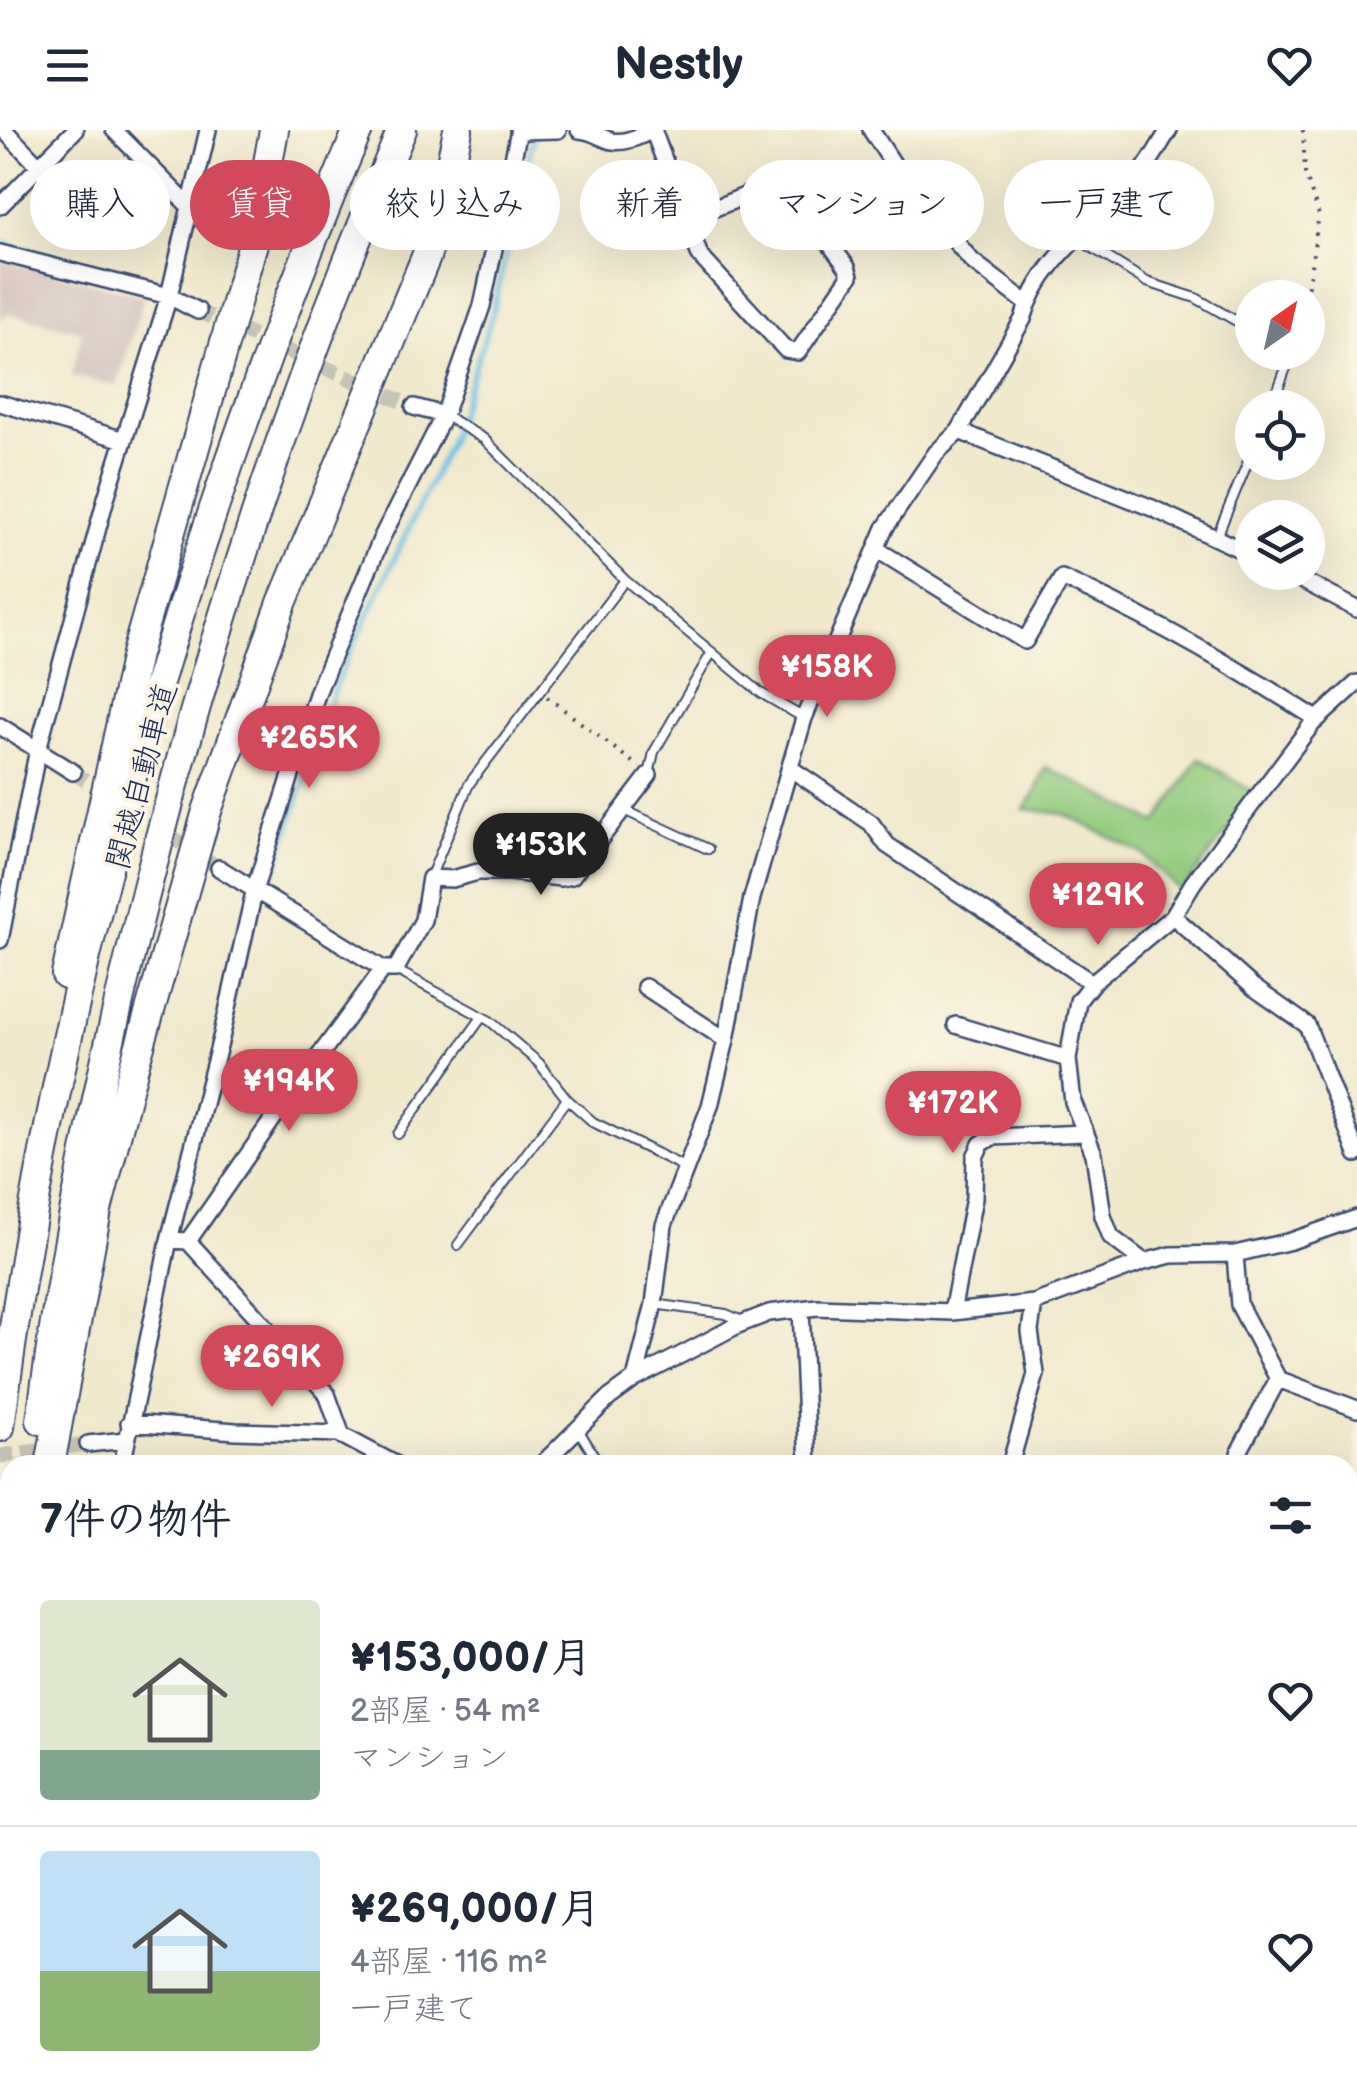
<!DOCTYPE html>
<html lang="ja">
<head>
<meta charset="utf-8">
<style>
	body { margin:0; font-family:"Balsamiq Sans","Klee One",sans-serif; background:#f2f2f3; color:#1f2937; height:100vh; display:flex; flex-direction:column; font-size:38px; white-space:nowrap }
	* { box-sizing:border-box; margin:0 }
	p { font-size:32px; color:#747a83 }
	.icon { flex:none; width:55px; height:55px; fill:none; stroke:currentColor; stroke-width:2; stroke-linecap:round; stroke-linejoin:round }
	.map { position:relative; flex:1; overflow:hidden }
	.details { position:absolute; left:0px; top:1325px; width:1358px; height:640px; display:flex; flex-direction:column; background:#fff; border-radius:30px 30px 0 0; box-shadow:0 10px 40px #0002 }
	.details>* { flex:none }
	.top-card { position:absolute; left:30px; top:30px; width:1298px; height:90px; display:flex; gap:20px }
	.needle { width:65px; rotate:34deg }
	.buttons { position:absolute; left:1235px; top:150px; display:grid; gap:20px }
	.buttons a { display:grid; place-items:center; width:90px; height:90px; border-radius:50%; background:#fff; box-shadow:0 10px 40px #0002; font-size:50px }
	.price { position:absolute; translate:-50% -85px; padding:0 22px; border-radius:35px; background:#d1495b; color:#fff; font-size:32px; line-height:65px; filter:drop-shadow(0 2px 5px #0008) }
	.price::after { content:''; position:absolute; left:50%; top:60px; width:30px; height:22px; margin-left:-15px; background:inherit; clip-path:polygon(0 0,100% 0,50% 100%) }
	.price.current { background:#222; color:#fff }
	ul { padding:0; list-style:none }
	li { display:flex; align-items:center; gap:30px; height:250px; padding:0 40px }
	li+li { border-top:2px solid #e0e1e3 }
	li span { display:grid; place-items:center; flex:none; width:280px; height:200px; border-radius:10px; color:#555 }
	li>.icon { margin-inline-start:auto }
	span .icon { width:120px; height:120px; fill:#fffc; stroke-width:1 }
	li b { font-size:42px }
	h2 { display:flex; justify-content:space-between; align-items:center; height:120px; padding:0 40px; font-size:42px }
	.pill { padding:0 35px; border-radius:45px; background:#fff; box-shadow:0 10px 40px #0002; font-size:35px; line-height:90px }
	.pill.current { background:#d1495b; color:#fff }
	header { display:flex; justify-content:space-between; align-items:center; height:130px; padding:0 40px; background:#fff; font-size:45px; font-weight:600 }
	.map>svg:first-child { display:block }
</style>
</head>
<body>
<header><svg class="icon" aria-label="menu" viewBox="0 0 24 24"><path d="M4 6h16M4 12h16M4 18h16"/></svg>Nestly<svg class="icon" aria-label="heart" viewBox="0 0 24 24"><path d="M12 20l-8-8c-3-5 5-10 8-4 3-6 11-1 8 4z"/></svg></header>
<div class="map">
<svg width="1357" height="1965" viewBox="0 0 1357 1965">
	<rect width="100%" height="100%" fill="#fcf5e5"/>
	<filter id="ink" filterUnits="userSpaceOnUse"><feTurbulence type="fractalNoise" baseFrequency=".01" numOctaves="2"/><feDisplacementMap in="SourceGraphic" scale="20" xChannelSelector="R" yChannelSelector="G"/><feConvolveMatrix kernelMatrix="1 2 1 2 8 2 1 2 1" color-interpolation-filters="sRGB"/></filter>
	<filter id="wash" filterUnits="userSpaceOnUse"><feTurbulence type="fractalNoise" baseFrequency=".0048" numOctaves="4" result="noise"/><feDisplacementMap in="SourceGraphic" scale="40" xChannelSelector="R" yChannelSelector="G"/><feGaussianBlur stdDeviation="2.25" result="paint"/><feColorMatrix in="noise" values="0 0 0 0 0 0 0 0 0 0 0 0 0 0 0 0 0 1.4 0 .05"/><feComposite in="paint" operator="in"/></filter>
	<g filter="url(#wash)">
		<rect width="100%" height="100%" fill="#f0e9cc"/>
		<path fill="#d0c0bc" d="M 0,130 L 144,166 L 117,256 L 72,246 L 82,201 L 9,183 L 0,189 Z"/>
		<path fill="#93cc80" stroke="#577e6f" stroke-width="2.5" d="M 1199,628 L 1256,664 L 1181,762 L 1143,724 L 1064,684 L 1024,679 L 1034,665 L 1046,637 L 1157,693 Z"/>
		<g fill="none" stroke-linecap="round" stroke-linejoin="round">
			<path stroke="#66c0e3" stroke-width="5" d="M 0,113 L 161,152
				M 269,761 L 336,553 L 449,313 L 491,189 L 534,6"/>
		</g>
	</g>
	<g filter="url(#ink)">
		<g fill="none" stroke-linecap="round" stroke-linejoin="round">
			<path stroke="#c5c4b6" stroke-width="15" stroke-dasharray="15 8" stroke-linecap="butt" d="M 198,181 L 414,277
				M 73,642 L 219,738
				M 0,1326 L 88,1314"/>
			<defs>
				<path id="service" d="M 1078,109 L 1147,152 L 1196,168 L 1252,200
					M 1271,278 L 1292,222
					M 446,286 L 484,309 L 625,450 L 761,563 L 804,588
					M 1217,406 L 1252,322
					M 649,645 L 654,622 L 712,522
					M 624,680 L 708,719
					M 430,748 L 469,654 L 625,450
					M 396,840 L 490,891 L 539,933 L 567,969 L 593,992 L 686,1038
					M 398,1004 L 482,887
					M 458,1115 L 567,969
					M 654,1174 L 726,1184 L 742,1191
					M 579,1301 L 600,1335
					M 765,1965 L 770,1955"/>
				<path id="minor" d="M 4,0 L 39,36
					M 114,0 L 191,78
					M 579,0 C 594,1 600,8 612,11 C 626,14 641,5 654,0
					M 653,0 L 700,126 L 786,220 L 798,222 L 850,146 L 847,137 L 785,54 L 779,52 L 688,89
					M 871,0 L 907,55 L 972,131 L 1028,174
					M 518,1 L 558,0
					M 0,76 L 75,0
					M 827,111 L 895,38
					M 0,123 L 169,166 L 198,181
					M 0,273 L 124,310
					M 414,277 L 444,285
					M 959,301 L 1152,378 L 1252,425
					M 876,419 L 1025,511 L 1062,448 C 1151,488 1234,536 1317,589
					M 1286,442 L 1357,479
					M 0,596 L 73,642
					M 790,638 L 871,693 L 887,715 L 1092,853
					M 219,738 L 383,839 L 396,839 L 423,790 L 430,748 L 452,749 L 478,742 L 509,742 L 561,748 L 572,746 L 649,645
					M 1173,786 L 1253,857 L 1307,895 L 1357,1024
					M 0,810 L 38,619 L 106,368 L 169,166 L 208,0
					M 645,857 L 726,910
					M 956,895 L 1068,929
					M 169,1110 L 188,1111 L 275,986 L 383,839
					M 188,1111 L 327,1264 L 342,1306
					M 1235,1124 L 1239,1175 L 1278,1249 L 1357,1279
					M 1144,1132 L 1111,1107 L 1103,1086 L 1094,1024 L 1073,972 L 1068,929 L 1078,871 L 1092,853 L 1173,786 L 1193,753 L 1312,594 L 1357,553
					M 801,1179 L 808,1335
					M 952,1182 L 974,1068 L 975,1027 L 981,1014 L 992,1007 L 1084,1003
					M 635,1249 L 654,1174 L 664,1095 L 710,976 L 726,910 L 752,768 L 804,588 L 885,398 L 936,323 L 959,301 L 1023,189 C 1040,129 1095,95 1134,52 C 1148,37 1158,17 1169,0
					M 129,1293 L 236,1301 L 339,1304 L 397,1335
					M 88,1314 L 125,1310
					M 122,1335 L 169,1110 L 222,904 L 255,758 L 318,561 L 382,407 L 444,285 L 482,176 L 519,0
					M 541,1335 L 609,1268 L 635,1249 L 738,1195 L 769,1183 L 817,1177 L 952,1182 L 1034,1173 L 1144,1132 L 1171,1125 L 1235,1124 L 1291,1111 L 1357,1088
					M 1010,1335 L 1036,1244 L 1030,1201 L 1034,1173
					M 1236,1335 L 1240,1320 L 1278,1249
					M 1348,1448 L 1357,1458
					M 1348,1787 L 1357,1785
					M 1120,1955 L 1122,1965
					M 1193,1955 L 1195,1965
					M 152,1965 L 152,1955
					M 301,1965 L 301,1955
					M 489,1965 L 493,1955
					M 685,1965 L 689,1955"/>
				<path id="tertiary" d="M 76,1955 L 76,1965"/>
				<path id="primary" d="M 0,1846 L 10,1843
					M 1348,1933 L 1357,1928
					M 846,1955 L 871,1965
					M 1250,1965 L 1286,1955"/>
				<path id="motorway" d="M 66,845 L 136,524 L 254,110 L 274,0
					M 41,1290 C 62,1125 96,962 136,801 C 203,528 290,259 402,0
					M 0,1297 C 56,858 184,407 358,0
					M 50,1335 L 97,1080 L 133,940 L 207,681 L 282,473 L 426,127 L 443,70 L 458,0
					M 0,1758 L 10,1577"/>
			</defs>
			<use href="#service" stroke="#3b4b6e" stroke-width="12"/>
			<use href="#minor" stroke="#3b4b6e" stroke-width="20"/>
			<use href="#tertiary" stroke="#3b4b6e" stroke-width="25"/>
			<use href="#primary" stroke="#3b4b6e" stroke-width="30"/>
			<use href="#motorway" stroke="#3b4b6e" stroke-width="32"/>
			<path stroke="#3b4b6e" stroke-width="4" stroke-dasharray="2.5 8" stroke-linecap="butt" d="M 1303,0 L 1305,43 L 1319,85 L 1306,168
				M 547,567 L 639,637"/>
			<use href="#service" stroke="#fff" stroke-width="8"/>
			<use href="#minor" stroke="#fff" stroke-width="15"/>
			<use href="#tertiary" stroke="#fff" stroke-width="20"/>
			<use href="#primary" stroke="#fff" stroke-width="25"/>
			<use href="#motorway" stroke="#fff" stroke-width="28"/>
		</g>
	</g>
	<g text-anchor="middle" stroke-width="8" stroke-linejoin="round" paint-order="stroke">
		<g font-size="32" fill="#1b2f5e" stroke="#fcf5e5">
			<text transform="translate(141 646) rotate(-75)" y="11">関越自動車道</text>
		</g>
	</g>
</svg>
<div class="buttons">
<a><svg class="needle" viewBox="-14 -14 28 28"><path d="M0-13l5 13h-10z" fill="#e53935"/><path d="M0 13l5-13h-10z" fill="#747a83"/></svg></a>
<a><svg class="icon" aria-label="locate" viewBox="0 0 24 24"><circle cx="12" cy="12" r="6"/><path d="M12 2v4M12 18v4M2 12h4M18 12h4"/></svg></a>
<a><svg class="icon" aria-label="layers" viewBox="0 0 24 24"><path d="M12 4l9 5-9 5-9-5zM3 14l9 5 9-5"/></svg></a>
</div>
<b class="price" style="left:827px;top:590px">¥158K</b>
<b class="price" style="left:309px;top:661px">¥265K</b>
<b class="price current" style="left:541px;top:768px">¥153K</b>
<b class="price" style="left:1098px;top:818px">¥129K</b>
<b class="price" style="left:289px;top:1004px">¥194K</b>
<b class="price" style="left:953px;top:1026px">¥172K</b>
<b class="price" style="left:272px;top:1280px">¥269K</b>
<div class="top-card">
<a class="pill">購入</a>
<a class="pill current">賃貸</a>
<a class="pill">絞り込み</a>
<a class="pill">新着</a>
<a class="pill">マンション</a>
<a class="pill">一戸建て</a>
</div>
<section class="details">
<h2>7件の物件<svg class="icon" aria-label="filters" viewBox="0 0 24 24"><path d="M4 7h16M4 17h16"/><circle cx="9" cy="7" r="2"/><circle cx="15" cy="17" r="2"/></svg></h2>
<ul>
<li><span style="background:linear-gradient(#dfe7d0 75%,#7fa58c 0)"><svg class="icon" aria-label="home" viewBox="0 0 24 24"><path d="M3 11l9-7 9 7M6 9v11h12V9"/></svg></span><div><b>¥153,000/月</b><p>2部屋 · 54 m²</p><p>マンション</p></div><svg class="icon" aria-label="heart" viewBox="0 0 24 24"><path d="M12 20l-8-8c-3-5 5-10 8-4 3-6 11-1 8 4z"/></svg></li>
<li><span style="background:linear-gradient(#bfe0f5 60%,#8fb573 0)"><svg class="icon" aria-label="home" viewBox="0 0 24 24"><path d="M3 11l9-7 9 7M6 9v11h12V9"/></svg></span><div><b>¥269,000/月</b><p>4部屋 · 116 m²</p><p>一戸建て</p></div><svg class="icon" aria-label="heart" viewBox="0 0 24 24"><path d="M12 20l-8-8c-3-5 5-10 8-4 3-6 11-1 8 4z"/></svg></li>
</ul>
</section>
</div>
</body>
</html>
